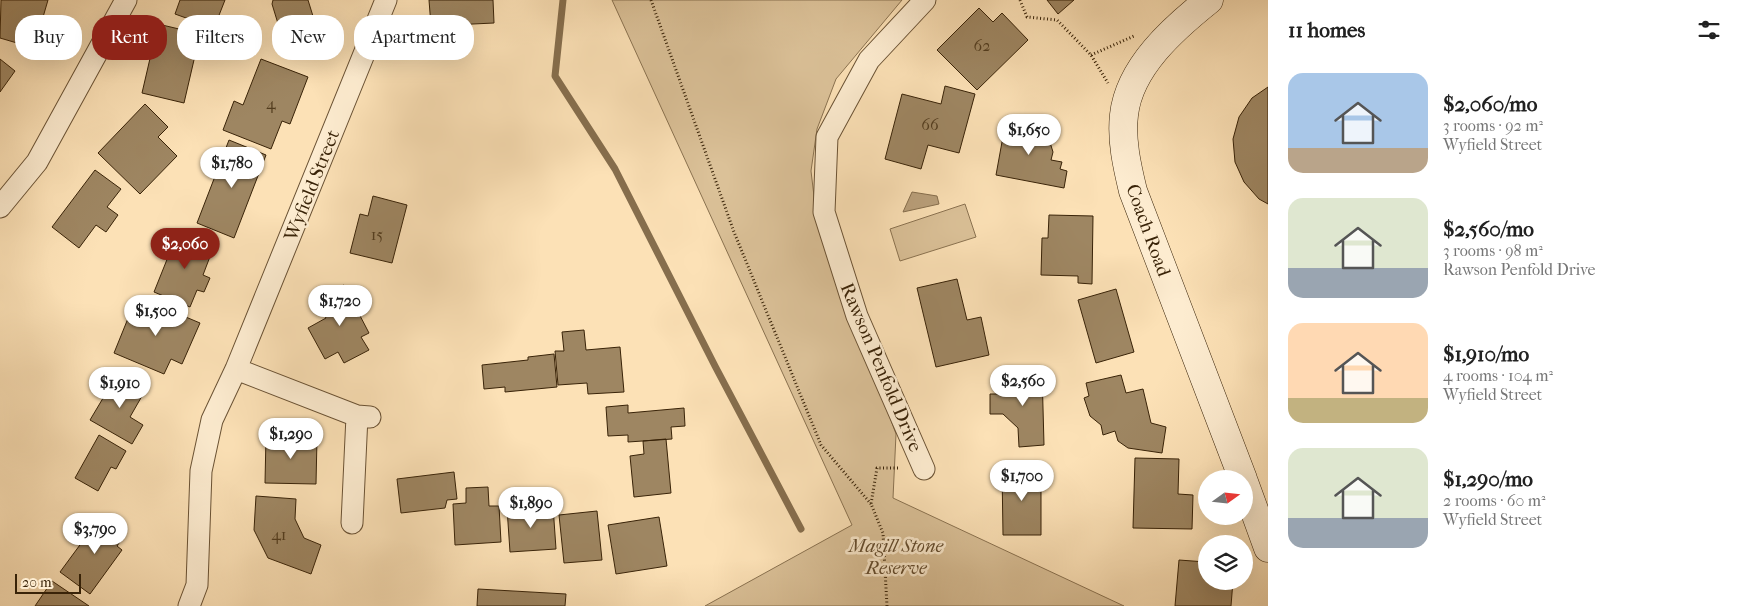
<!DOCTYPE html>
<html lang="en">
<head>
<meta charset="utf-8">
<style>
	body { margin:0; font-family:"IM FELL French Canon",serif; background:#f2f2f2; color:#222; height:100vh; display:flex; flex-direction:column; font-size:19px; white-space:nowrap }
	* { box-sizing:border-box; margin:0 }
	p { font-size:16px; color:#767676 }
	.icon { flex:none; width:28px; height:28px; fill:none; stroke:currentColor; stroke-width:2; stroke-linecap:round; stroke-linejoin:round }
	.map { position:relative; flex:1; overflow:hidden }
	.sheet { display:flex; flex-direction:column; background:#fff; width:475px }
	.sheet>* { flex:none }
	.banner { position:absolute; left:15px; top:15px; width:475px; height:45px; display:flex; gap:10px }
	.needle { width:32px; rotate:75deg }
	.fabs { position:absolute; left:1198px; top:470px; display:grid; gap:10px }
	.fabs a { display:grid; place-items:center; width:55px; height:55px; border-radius:50%; background:#fff; box-shadow:0 5px 20px #0002; font-size:25px }
	.scale { position:absolute; left:15px; bottom:12px; width:66px; box-sizing:border-box; padding-left:5px; border:2px solid #392308; border-top:0; font-size:14px; line-height:18px; white-space:nowrap; color:#392308; -webkit-text-stroke:4px #fdecd0; paint-order:stroke }
	.price { position:absolute; translate:-50% -42px; padding:0 11px; border-radius:18px; background:#fff; color:#222; font-size:16px; line-height:32px; filter:drop-shadow(0 1px 2px #0008) }
	.price::after { content:''; position:absolute; left:50%; top:30px; width:15px; height:11px; margin-left:-8px; background:inherit; clip-path:polygon(0 0,100% 0,50% 100%) }
	.price.selected { background:#8f2418; color:#fff }
	ul { padding:0; list-style:none }
	li { display:flex; align-items:center; gap:15px; height:125px; padding:0 20px }
	li span { display:grid; place-items:center; flex:none; width:140px; height:100px; border-radius:15px; color:#555 }
	li>.icon { margin-inline-start:auto }
	span .icon { width:60px; height:60px; fill:#fffc; stroke-width:1 }
	li b { font-size:21px }
	h2 { display:flex; justify-content:space-between; align-items:center; height:60px; padding:0 20px; font-size:21px }
	.chip { padding:0 18px; border-radius:20px; background:#fff; box-shadow:0 5px 20px #0002; font-size:18px; line-height:45px }
	.chip.selected { background:#8f2418; color:#fff }
	main { display:flex; flex:1; min-height:0 }
	.map>svg:first-child { display:block }
</style>
</head>
<body>
<main>
<div class="map">
<svg width="1268" height="606" viewBox="0 0 1268 606">
	<rect width="100%" height="100%" fill="#fce1b6"/>
	<filter id="stains"><feTurbulence type="fractalNoise" baseFrequency=".004" numOctaves="4"/><feColorMatrix values="0 0 0 0 .2 0 0 0 0 .09 0 0 0 0 .02 0 0 0 .5 -.17"/></filter>
	<radialGradient id="worn" r=".72"><stop offset=".6" stop-color="#630" stop-opacity="0"/><stop offset="1" stop-color="#630" stop-opacity=".3"/></radialGradient>
	<path fill="#dbc198" stroke="#8a7250" d="M 612,0 L 902,0 L 836,79 L 817,129 L 811,171 L 816,213 L 896,434 L 893,498 L 1124,606 L 705,606 L 852,525 Z
		M 965,204 L 976,237 L 900,261 L 890,229 Z"/>
	<path fill="#baa07b" stroke="#866e4d" d="M 912,192 L 937,196 L 939,204 L 903,212 Z"/>
	<g fill="none" stroke-linecap="round" stroke-linejoin="round">
		<path stroke="#866e4d" stroke-width="7" d="M 563,0 L 555,76 L 615,169 L 715,366 L 801,529"/>
	</g>
	<path fill="#9e8662" stroke="#392308" d="M 1,0 L 48,0 L 34,48 L 0,38 Z
		M 180,0 L 225,0 L 214,28 L 175,14 Z
		M 273,0 L 308,0 L 321,42 L 287,53 L 272,4 Z
		M 429,0 L 493,0 L 494,23 L 431,26 Z
		M 1047,0 L 1074,0 L 1058,14 Z
		M 979,8 L 993,22 L 1002,13 L 1028,40 L 977,90 L 937,50 Z
		M 158,24 L 200,34 L 184,103 L 142,93 Z
		M 0,59 L 15,71 L 0,92 Z
		M 261,59 L 308,77 L 290,124 L 282,121 L 271,149 L 223,130 L 234,101 L 243,105 Z
		M 945,86 L 975,94 L 959,153 L 928,145 L 921,169 L 885,159 L 902,94 L 941,104 Z
		M 1268,87 L 1268,204 L 1259,199 L 1244,182 L 1235,162 L 1233,139 L 1239,117 L 1252,98 Z
		M 145,104 L 168,127 L 158,137 L 177,156 L 140,194 L 98,153 Z
		M 1006,120 L 1042,126 L 1040,137 L 1049,139 L 1053,152 L 1051,160 L 1062,162 L 1060,169 L 1067,171 L 1064,188 L 996,175 Z
		M 229,140 L 266,155 L 234,238 L 197,223 Z
		M 95,170 L 121,189 L 107,207 L 118,215 L 106,232 L 96,225 L 79,248 L 52,227 Z
		M 373,196 L 407,205 L 392,263 L 350,253 L 360,214 L 368,216 Z
		M 1049,215 L 1093,216 L 1092,284 L 1078,283 L 1078,276 L 1041,275 L 1042,238 L 1048,238 Z
		M 178,232 L 214,246 L 203,275 L 210,278 L 204,292 L 197,290 L 190,307 L 154,292 Z
		M 957,279 L 967,320 L 981,317 L 989,355 L 936,367 L 917,288 Z
		M 344,285 L 369,333 L 361,337 L 369,350 L 344,363 L 338,352 L 325,359 L 308,328 L 326,318 L 316,300 Z
		M 1116,289 L 1134,352 L 1096,363 L 1078,300 Z
		M 143,299 L 200,323 L 182,364 L 171,359 L 164,374 L 114,353 L 131,311 L 137,314 Z
		M 584,330 L 586,350 L 620,347 L 624,392 L 588,394 L 587,383 L 558,385 L 555,351 L 564,351 L 562,332 Z
		M 554,354 L 557,387 L 505,392 L 505,387 L 484,389 L 482,365 L 528,360 L 528,357 Z
		M 1042,371 L 1044,445 L 1019,447 L 1018,428 L 1003,414 L 990,414 L 990,394 L 1000,394 L 1015,373 Z
		M 118,373 L 146,389 L 130,417 L 143,425 L 132,444 L 90,420 Z
		M 1121,375 L 1126,393 L 1143,389 L 1151,423 L 1166,427 L 1162,453 L 1128,448 L 1118,441 L 1115,431 L 1103,435 L 1101,425 L 1090,416 L 1084,398 L 1089,396 L 1086,383 Z
		M 628,405 L 628,413 L 684,408 L 685,426 L 671,427 L 672,439 L 628,442 L 628,435 L 608,436 L 606,407 Z
		M 99,435 L 126,451 L 116,469 L 111,467 L 98,491 L 75,478 Z
		M 266,436 L 317,438 L 316,484 L 265,483 Z
		M 666,439 L 671,493 L 634,497 L 630,456 L 644,454 L 643,441 Z
		M 1135,458 L 1179,459 L 1178,494 L 1193,495 L 1192,529 L 1133,528 Z
		M 1002,469 L 1041,469 L 1041,535 L 1003,535 Z
		M 454,472 L 457,499 L 447,500 L 445,508 L 401,513 L 397,479 Z
		M 488,487 L 489,506 L 499,506 L 501,542 L 455,545 L 453,504 L 466,503 L 466,488 Z
		M 256,496 L 296,499 L 295,519 L 304,538 L 321,545 L 311,574 L 268,558 L 254,530 Z
		M 553,506 L 556,549 L 510,552 L 507,508 Z
		M 597,511 L 602,560 L 564,563 L 559,515 Z
		M 102,515 L 126,533 L 117,546 L 122,550 L 90,594 L 60,572 Z
		M 659,517 L 667,566 L 616,574 L 608,525 Z
		M 1179,560 L 1206,562 L 1206,581 L 1233,581 L 1231,606 L 1175,606 Z
		M 52,581 L 89,606 L 35,606 Z
		M 478,589 L 566,594 L 565,606 L 477,606 Z"/>
	<g fill="none" stroke-linecap="round" stroke-linejoin="round">
		<defs>
			<path id="street" d="M 0,207 L 37,162 L 126,0
				M 236,369 L 357,416 L 370,417
				M 924,469 L 857,316 L 824,212 L 827,137 L 869,60 L 925,0
				M 352,523 L 357,416
				M 189,606 L 197,585 L 201,471 L 212,420 L 236,369 L 386,0"/>
			<path id="secondary" d="M 1209,0 C 1174,28 1129,67 1124,115 C 1121,140 1127,166 1133,191 L 1243,479
				M 1244,482 L 1268,548"/>
		</defs>
		<use href="#street" stroke="#6a5234" stroke-width="23"/>
		<use href="#secondary" stroke="#392308" stroke-width="29"/>
		<path stroke="#392308" stroke-width="3" stroke-dasharray="1 2.5" stroke-linecap="butt" d="M 651,0 L 734,232 L 821,445 L 871,504
			M 1020,0 L 1027,17 L 1057,20 L 1091,55 L 1108,83
			M 1091,55 L 1134,36
			M 887,606 L 883,533 L 871,504 L 877,468 L 900,468"/>
		<use href="#street" stroke="#fdecd0" stroke-width="21"/>
		<use href="#secondary" stroke="#fdecd0" stroke-width="28"/>
	</g>
	<g text-anchor="middle" stroke-width="5" stroke-linejoin="round" paint-order="stroke">
		<g font-size="16" fill="#523c1e">
			<text x="982" y="51">62</text>
			<text x="271" y="109">4</text>
			<text x="930" y="130">66</text>
			<text x="377" y="240">15</text>
			<text x="279" y="540">41</text>
		</g>
		<g font-size="19" fill="#392308" stroke="#fdecd0">
			<text transform="translate(311 185) rotate(-68)" y="7">Wyfield Street</text>
			<text transform="translate(1149 230) rotate(70)" y="7">Coach Road</text>
			<text transform="translate(882 367) rotate(67)" y="7">Rawson Penfold Drive</text>
		</g>
		<g font-size="19" font-style="italic" fill="#624a2c" stroke="#fdecd0">
			<text x="896" y="552">Magill Stone<tspan x="896" dy="22">Reserve</tspan></text>
		</g>
	</g>
	<rect width="100%" height="100%" filter="url(#stains)"/>
	<rect width="100%" height="100%" fill="url(#worn)"/>
</svg>
<div class="fabs">
<a><svg class="needle" viewBox="-14 -14 28 28"><path d="M0-13l5 13h-10z" fill="#e53935"/><path d="M0 13l5-13h-10z" fill="#767676"/></svg></a>
<a><svg class="icon" aria-label="layers" viewBox="0 0 24 24"><path d="M12 4l9 5-9 5-9-5zM3 14l9 5 9-5"/></svg></a>
</div>
<div class="scale">20 m</div>
<b class="price" style="left:1029px;top:156px">$1,650</b>
<b class="price" style="left:232px;top:189px">$1,780</b>
<b class="price selected" style="left:185px;top:270px">$2,060</b>
<b class="price" style="left:340px;top:327px">$1,720</b>
<b class="price" style="left:156px;top:337px">$1,500</b>
<b class="price" style="left:1023px;top:407px">$2,560</b>
<b class="price" style="left:120px;top:409px">$1,910</b>
<b class="price" style="left:291px;top:460px">$1,290</b>
<b class="price" style="left:1022px;top:502px">$1,700</b>
<b class="price" style="left:531px;top:529px">$1,890</b>
<b class="price" style="left:95px;top:555px">$3,790</b>
<div class="banner">
<a class="chip">Buy</a>
<a class="chip selected">Rent</a>
<a class="chip">Filters</a>
<a class="chip">New</a>
<a class="chip">Apartment</a>
</div>
</div>
<section class="sheet">
<h2>11 homes<svg class="icon" aria-label="filters" viewBox="0 0 24 24"><path d="M4 7h16M4 17h16"/><circle cx="9" cy="7" r="2"/><circle cx="15" cy="17" r="2"/></svg></h2>
<ul>
<li><span style="background:linear-gradient(#a9c7e8 75%,#b9a48a 0)"><svg class="icon" aria-label="home" viewBox="0 0 24 24"><path d="M3 11l9-7 9 7M6 9v11h12V9"/></svg></span><div><b>$2,060/mo</b><p>3 rooms · 92 m²</p><p>Wyfield Street</p></div></li>
<li><span style="background:linear-gradient(#dfe7d0 70%,#9aa5b1 0)"><svg class="icon" aria-label="home" viewBox="0 0 24 24"><path d="M3 11l9-7 9 7M6 9v11h12V9"/></svg></span><div><b>$2,560/mo</b><p>3 rooms · 98 m²</p><p>Rawson Penfold Drive</p></div></li>
<li><span style="background:linear-gradient(#ffd9b3 75%,#c2b280 0)"><svg class="icon" aria-label="home" viewBox="0 0 24 24"><path d="M3 11l9-7 9 7M6 9v11h12V9"/></svg></span><div><b>$1,910/mo</b><p>4 rooms · 104 m²</p><p>Wyfield Street</p></div></li>
<li><span style="background:linear-gradient(#dfe7d0 70%,#9aa5b1 0)"><svg class="icon" aria-label="home" viewBox="0 0 24 24"><path d="M3 11l9-7 9 7M6 9v11h12V9"/></svg></span><div><b>$1,290/mo</b><p>2 rooms · 60 m²</p><p>Wyfield Street</p></div></li>
</ul>
</section>
</main>
</body>
</html>
